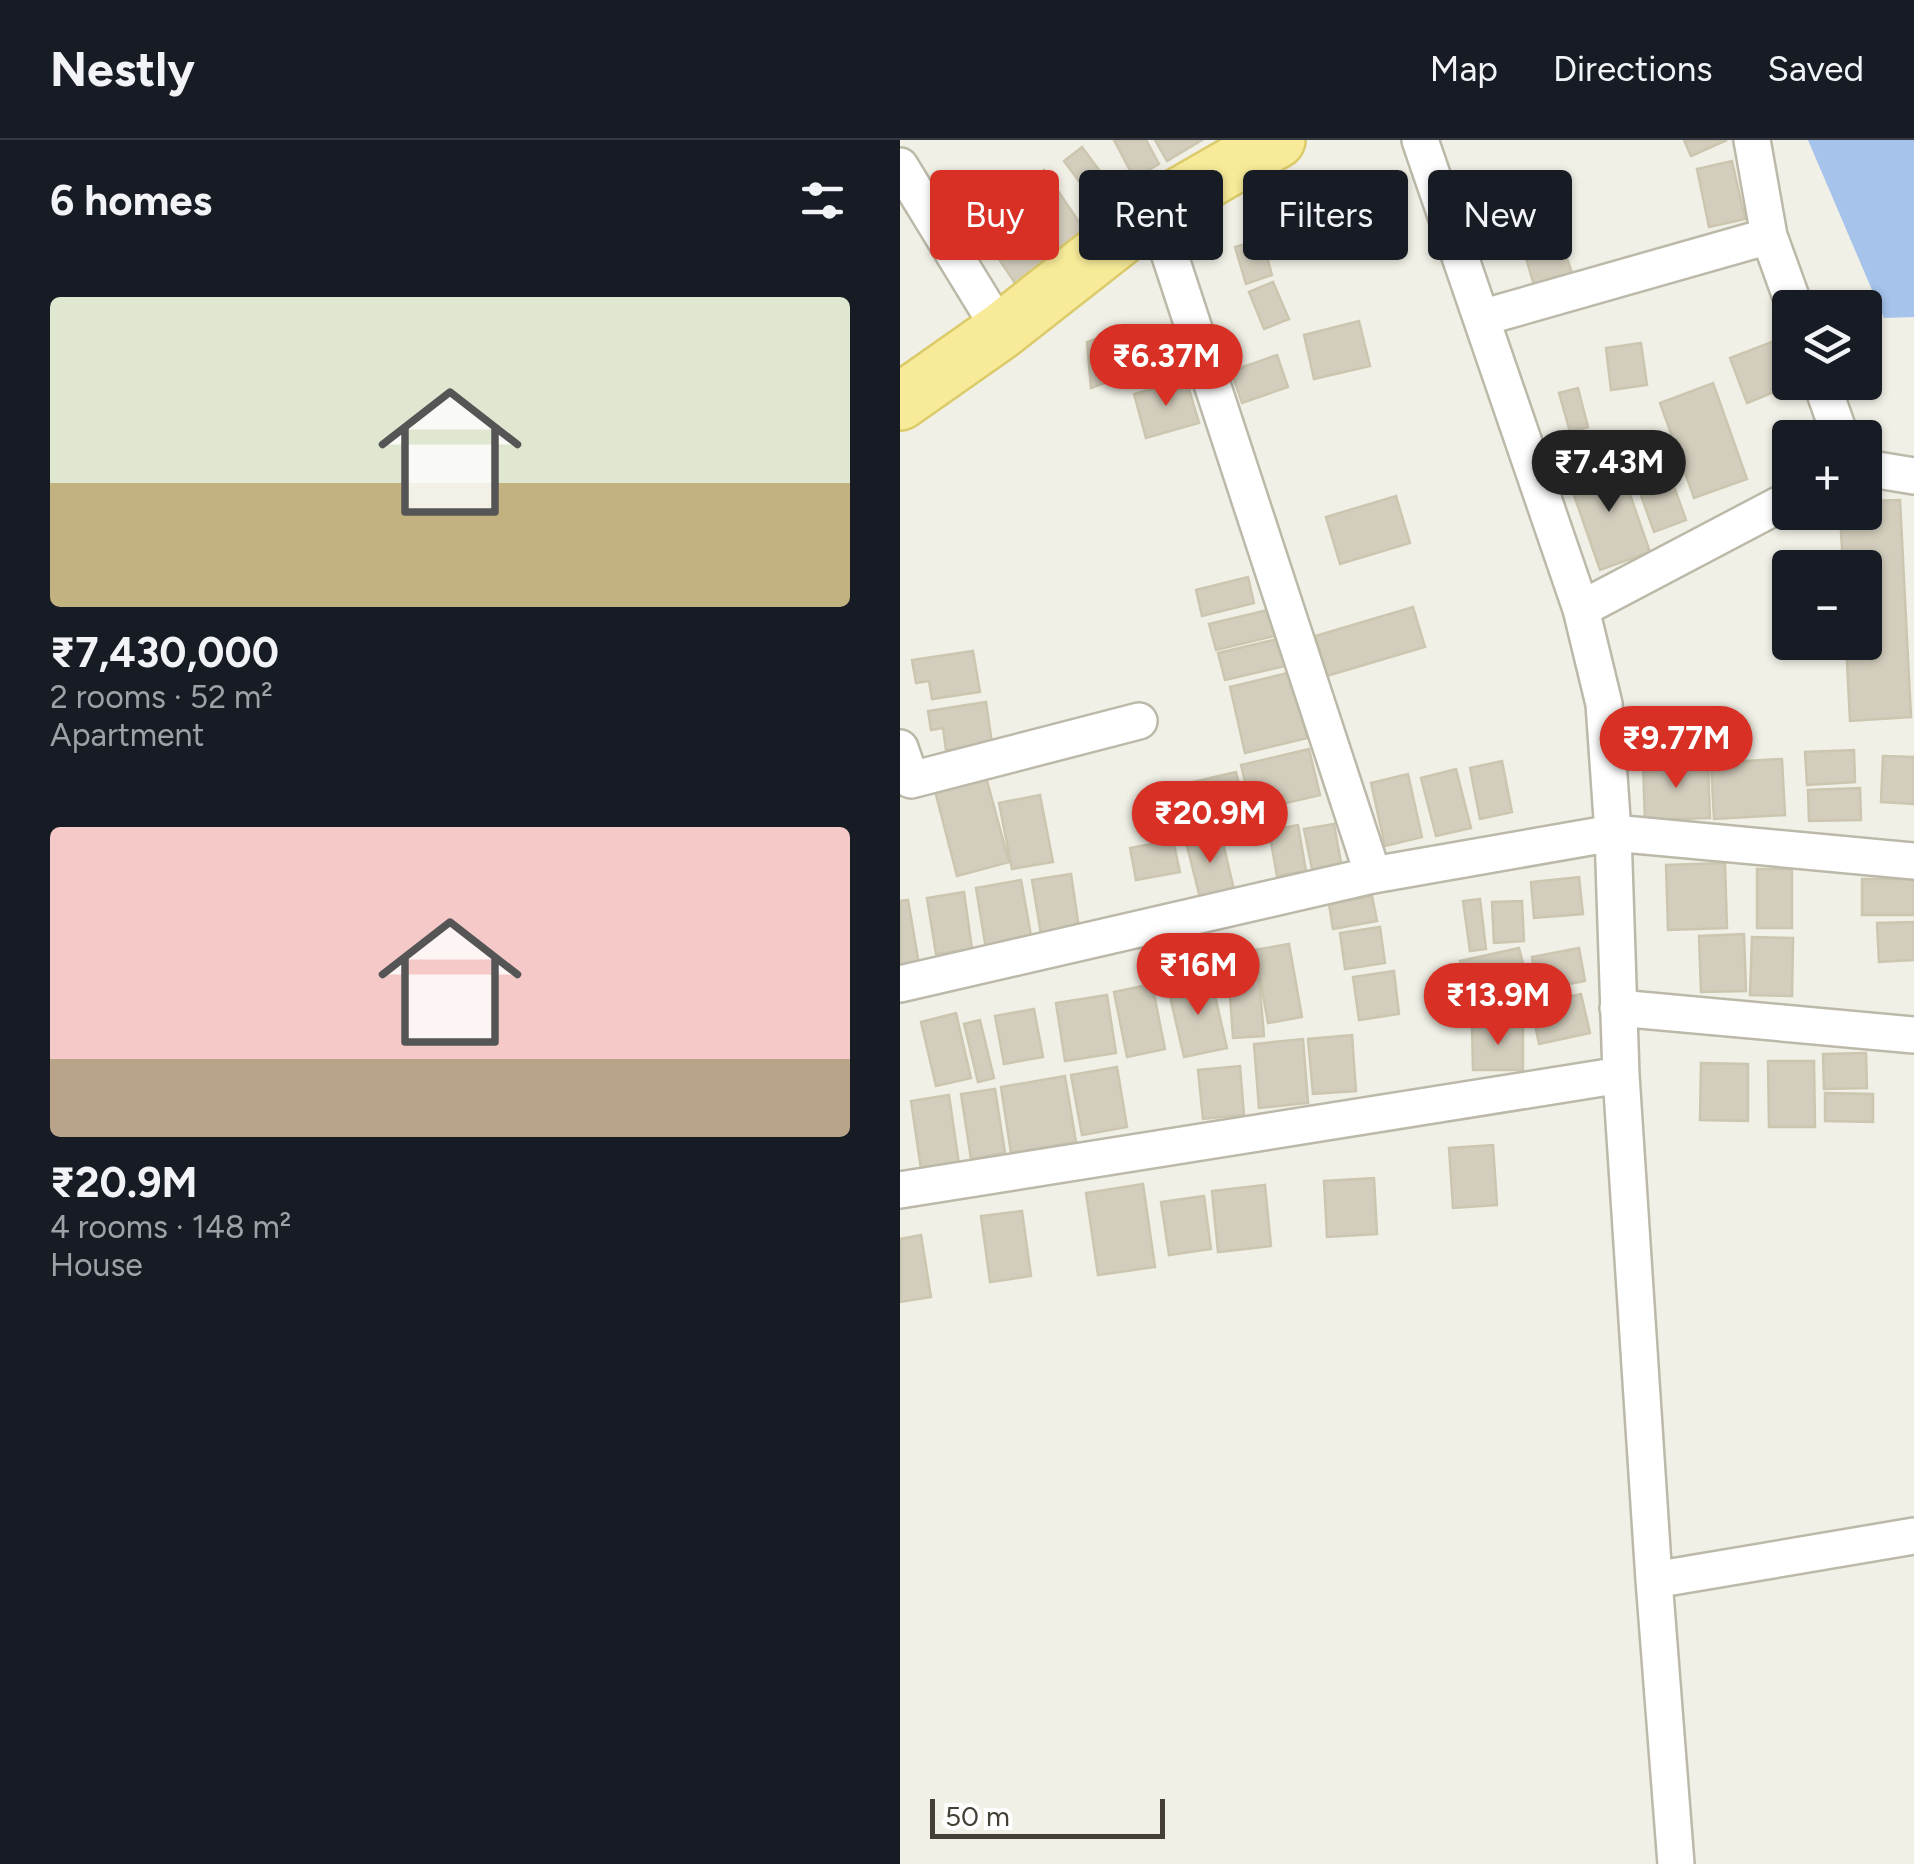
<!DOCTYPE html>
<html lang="en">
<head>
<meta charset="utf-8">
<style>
	body { margin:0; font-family:Figtree,sans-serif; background:#242831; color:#f1f3f6; height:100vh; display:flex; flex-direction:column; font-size:38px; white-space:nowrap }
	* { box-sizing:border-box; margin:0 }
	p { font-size:32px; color:#9ea1a6 }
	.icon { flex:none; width:55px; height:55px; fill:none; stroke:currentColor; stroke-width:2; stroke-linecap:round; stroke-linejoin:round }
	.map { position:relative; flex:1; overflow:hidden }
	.drawer { display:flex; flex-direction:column; background:#171b24; width:900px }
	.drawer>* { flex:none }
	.hud { position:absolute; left:30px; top:30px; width:832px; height:90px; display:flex; gap:20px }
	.buttons { position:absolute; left:872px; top:150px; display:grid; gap:20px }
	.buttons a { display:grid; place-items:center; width:110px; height:110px; border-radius:10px; background:#171b24; box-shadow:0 2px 8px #0004; font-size:50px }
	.scale { position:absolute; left:30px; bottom:25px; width:235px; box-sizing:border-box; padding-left:10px; border:5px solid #444035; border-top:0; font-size:28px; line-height:35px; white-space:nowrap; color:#444035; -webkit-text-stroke:8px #fff; paint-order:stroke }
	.price { position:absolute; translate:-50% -85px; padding:0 22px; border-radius:35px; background:#d93025; color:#fff; font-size:32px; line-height:65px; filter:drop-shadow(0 2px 5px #0008) }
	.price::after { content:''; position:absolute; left:50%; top:60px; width:30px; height:22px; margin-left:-15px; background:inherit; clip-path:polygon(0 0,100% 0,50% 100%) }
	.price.active { background:#222; color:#fff }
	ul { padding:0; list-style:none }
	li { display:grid; align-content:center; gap:20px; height:530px; padding:0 50px }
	li span { display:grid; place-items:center; height:310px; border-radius:10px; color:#555 }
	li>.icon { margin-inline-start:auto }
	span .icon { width:180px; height:180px; fill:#fffc; stroke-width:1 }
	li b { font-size:42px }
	h2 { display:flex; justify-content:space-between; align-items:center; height:120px; padding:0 50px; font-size:42px }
	.tag { padding:0 35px; border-radius:10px; background:#171b24; box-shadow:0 2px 8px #0004; font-size:35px; line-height:90px }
	.tag.active { background:#d93025; color:#fff }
	header { display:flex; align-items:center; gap:60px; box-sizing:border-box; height:140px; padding:0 50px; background:#171b24; border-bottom:2px solid #363941 }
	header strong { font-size:48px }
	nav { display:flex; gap:55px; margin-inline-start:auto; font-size:35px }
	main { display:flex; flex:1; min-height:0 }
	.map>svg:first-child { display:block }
</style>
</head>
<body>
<header>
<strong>Nestly</strong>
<nav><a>Map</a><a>Directions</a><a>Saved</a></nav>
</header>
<main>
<section class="drawer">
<h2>6 homes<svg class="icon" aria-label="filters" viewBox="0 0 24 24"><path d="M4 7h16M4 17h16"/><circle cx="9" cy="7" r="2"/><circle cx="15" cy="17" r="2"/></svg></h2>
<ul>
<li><span style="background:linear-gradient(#dfe7d0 60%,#c2b280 0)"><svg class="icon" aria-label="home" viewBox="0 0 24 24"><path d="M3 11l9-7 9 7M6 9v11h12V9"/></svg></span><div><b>₹7,430,000</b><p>2 rooms · 52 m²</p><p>Apartment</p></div></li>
<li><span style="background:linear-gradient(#f6c9c9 75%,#b9a48a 0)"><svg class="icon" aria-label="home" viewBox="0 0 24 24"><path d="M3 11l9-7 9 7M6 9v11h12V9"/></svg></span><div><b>₹20.9M</b><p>4 rooms · 148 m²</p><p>House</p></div></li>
</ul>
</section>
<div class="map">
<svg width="1014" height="1724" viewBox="0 0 1014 1724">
	<rect width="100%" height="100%" fill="#f1f0e6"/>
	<path fill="#a5c3eb" d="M 908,0 L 1014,0 L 1014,177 L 984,178 Z"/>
	<path fill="#d2cdbc" stroke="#ccc6b0" stroke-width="2.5" d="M 214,0 L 246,0 L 259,24 L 234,38 Z
		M 255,0 L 302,0 L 267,21 Z
		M 784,0 L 827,0 L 791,16 Z
		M 182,7 L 216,53 L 198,67 L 164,21 Z
		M 832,21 L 845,79 L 809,87 L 797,29 Z
		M 144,30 L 189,97 L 117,146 L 72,79 Z
		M 369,64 L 378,81 L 359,90 L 350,73 Z
		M 659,80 L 665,101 L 623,112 L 618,91 Z
		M 362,99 L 372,135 L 346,144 L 335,107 Z
		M 663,106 L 672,133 L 634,145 L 626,118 Z
		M 373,142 L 389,179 L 364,189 L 349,152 Z
		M 459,181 L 470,226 L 414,239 L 404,195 Z
		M 222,189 L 237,231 L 191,248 L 187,202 Z
		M 885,197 L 890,211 L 890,242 L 899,242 L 847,263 L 830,218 Z
		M 741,203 L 747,245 L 711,250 L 706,208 Z
		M 377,215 L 388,247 L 342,263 L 331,231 Z
		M 286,239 L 299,283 L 246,298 L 234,254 Z
		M 813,243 L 847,339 L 794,358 L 760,263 Z
		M 678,248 L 688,287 L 670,292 L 659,253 Z
		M 754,291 L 786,380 L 754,392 L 722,302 Z
		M 718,320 L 750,412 L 700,430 L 668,338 Z
		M 496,356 L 510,403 L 440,424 L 426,377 Z
		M 1000,360 L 1011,577 L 950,581 L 946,502 L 965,502 L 965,428 L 943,428 L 940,372 L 965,372 L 965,361 Z
		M 348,437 L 354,463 L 302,476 L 296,450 Z
		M 513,467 L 525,507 L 427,536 L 415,496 Z
		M 372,469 L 378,495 L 316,510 L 309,484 Z
		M 382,498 L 389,525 L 325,540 L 318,513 Z
		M 73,511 L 80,552 L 32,559 L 29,541 L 16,543 L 12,520 Z
		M 392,532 L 407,598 L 345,613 L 330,547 Z
		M 86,562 L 92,603 L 46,610 L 43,588 L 31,590 L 28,571 Z
		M 409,609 L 420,655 L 352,671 L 341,625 Z
		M 954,610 L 955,642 L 907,645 L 905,612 Z
		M 983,616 L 1014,617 L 1014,664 L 981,662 Z
		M 882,619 L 885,675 L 814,679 L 811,623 Z
		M 602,621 L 612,672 L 580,679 L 570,628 Z
		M 808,622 L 810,678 L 745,680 L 743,624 Z
		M 556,629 L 571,688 L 536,696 L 521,638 Z
		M 336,632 L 348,680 L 305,691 L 293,642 Z
		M 508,634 L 522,697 L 485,706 L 471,643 Z
		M 86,637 L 109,722 L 57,736 L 35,651 Z
		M 960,648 L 961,680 L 909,681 L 908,650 Z
		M 140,655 L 153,722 L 112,729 L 99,663 Z
		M 434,684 L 442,728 L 413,734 L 404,689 Z
		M 398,685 L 406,731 L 377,736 L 369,691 Z
		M 320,690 L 335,754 L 301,762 L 285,698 Z
		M 273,700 L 280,732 L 236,740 L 230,708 Z
		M 825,723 L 827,788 L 768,790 L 766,725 Z
		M 857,729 L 892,729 L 892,788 L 857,788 Z
		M 171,734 L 179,788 L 141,794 L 132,740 Z
		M 679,737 L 683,774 L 634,778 L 631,742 Z
		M 962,739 L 1014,739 L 1014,775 L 962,775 Z
		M 121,740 L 132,801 L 86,809 L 76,748 Z
		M 64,752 L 72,809 L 36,814 L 27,758 Z
		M 472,756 L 477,781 L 433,789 L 429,764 Z
		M 580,759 L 586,809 L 570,811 L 563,761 Z
		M 8,760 L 19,824 L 0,827 L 0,761 Z
		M 622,761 L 624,801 L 594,803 L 592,762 Z
		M 1014,782 L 1014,820 L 979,822 L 977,783 Z
		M 480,787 L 485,823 L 445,829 L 440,793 Z
		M 844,794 L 846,851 L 801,852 L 799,796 Z
		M 852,797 L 893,798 L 892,856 L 850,855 Z
		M 389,804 L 402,877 L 368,883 L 355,810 Z
		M 619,808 L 628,844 L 568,858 L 560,821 Z
		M 679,808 L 685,841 L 637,850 L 632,817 Z
		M 494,831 L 499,874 L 459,880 L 453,837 Z
		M 311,838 L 327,908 L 284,917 L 268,848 Z
		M 359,838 L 364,896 L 333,898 L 329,841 Z
		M 252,844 L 265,909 L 227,917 L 214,852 Z
		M 681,854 L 690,893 L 639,904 L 631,865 Z
		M 207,855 L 216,913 L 165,921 L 156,863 Z
		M 134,869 L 143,917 L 104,924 L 95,876 Z
		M 56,873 L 71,938 L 36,946 L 21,882 Z
		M 80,880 L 94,938 L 78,942 L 64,884 Z
		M 572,887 L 623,887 L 623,930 L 573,930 Z
		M 452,895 L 456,951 L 413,954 L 408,899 Z
		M 403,899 L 408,963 L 359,968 L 354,904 Z
		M 966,913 L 967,948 L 924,949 L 923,914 Z
		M 868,921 L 914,921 L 915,987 L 869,987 Z
		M 801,923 L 848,924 L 848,981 L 800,980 Z
		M 340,926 L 344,975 L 303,979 L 298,930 Z
		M 217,927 L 227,987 L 182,995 L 171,935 Z
		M 165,936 L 176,1002 L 111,1013 L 101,947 Z
		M 95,949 L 105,1013 L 71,1019 L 61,954 Z
		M 925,953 L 973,954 L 973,982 L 925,981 Z
		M 49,955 L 59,1024 L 21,1029 L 11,961 Z
		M 593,1005 L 597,1065 L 553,1068 L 549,1008 Z
		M 474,1038 L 477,1094 L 427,1097 L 424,1041 Z
		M 243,1044 L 255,1127 L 198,1135 L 186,1053 Z
		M 365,1045 L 371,1106 L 318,1112 L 312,1051 Z
		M 304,1056 L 311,1109 L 269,1115 L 261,1062 Z
		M 122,1071 L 131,1136 L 90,1142 L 81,1076 Z
		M 21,1095 L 31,1157 L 0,1162 L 0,1099 Z"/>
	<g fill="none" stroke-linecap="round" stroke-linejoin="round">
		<defs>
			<path id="minor" d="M 520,0 L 681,469 L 704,564 L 713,693 L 721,935 L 754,1440 L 776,1724
				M 852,0 L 869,96
				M 0,26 L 101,191
				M 255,70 L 473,735
				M 581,178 L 869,96 L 895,168
				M 921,242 L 941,298
				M 965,328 L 1014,336
				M 681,469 L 890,359
				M 0,608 L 11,640 L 239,581
				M 0,844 L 473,735 L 713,693 L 1014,721
				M 718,868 L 1014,895
				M 0,1050 L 721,935
				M 754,1440 L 1014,1396"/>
			<path id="primary" d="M 0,262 L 101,191 L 255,70 L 377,0"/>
		</defs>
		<use href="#minor" stroke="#bcb9a9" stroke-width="40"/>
		<use href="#primary" stroke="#dbcb6a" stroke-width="60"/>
		<use href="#minor" stroke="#fff" stroke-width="35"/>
		<use href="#primary" stroke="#f7eb99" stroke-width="55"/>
	</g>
</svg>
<div class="buttons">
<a><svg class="icon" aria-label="layers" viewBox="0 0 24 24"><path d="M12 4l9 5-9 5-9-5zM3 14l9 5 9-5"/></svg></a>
<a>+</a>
<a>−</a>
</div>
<div class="scale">50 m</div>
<b class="price" style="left:266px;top:269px">₹6.37M</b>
<b class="price active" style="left:709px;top:375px">₹7.43M</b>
<b class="price" style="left:776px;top:651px">₹9.77M</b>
<b class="price" style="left:310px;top:726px">₹20.9M</b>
<b class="price" style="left:298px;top:878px">₹16M</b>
<b class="price" style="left:598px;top:908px">₹13.9M</b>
<div class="hud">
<a class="tag active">Buy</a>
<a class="tag">Rent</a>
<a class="tag">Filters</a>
<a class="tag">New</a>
</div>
</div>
</main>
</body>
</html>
